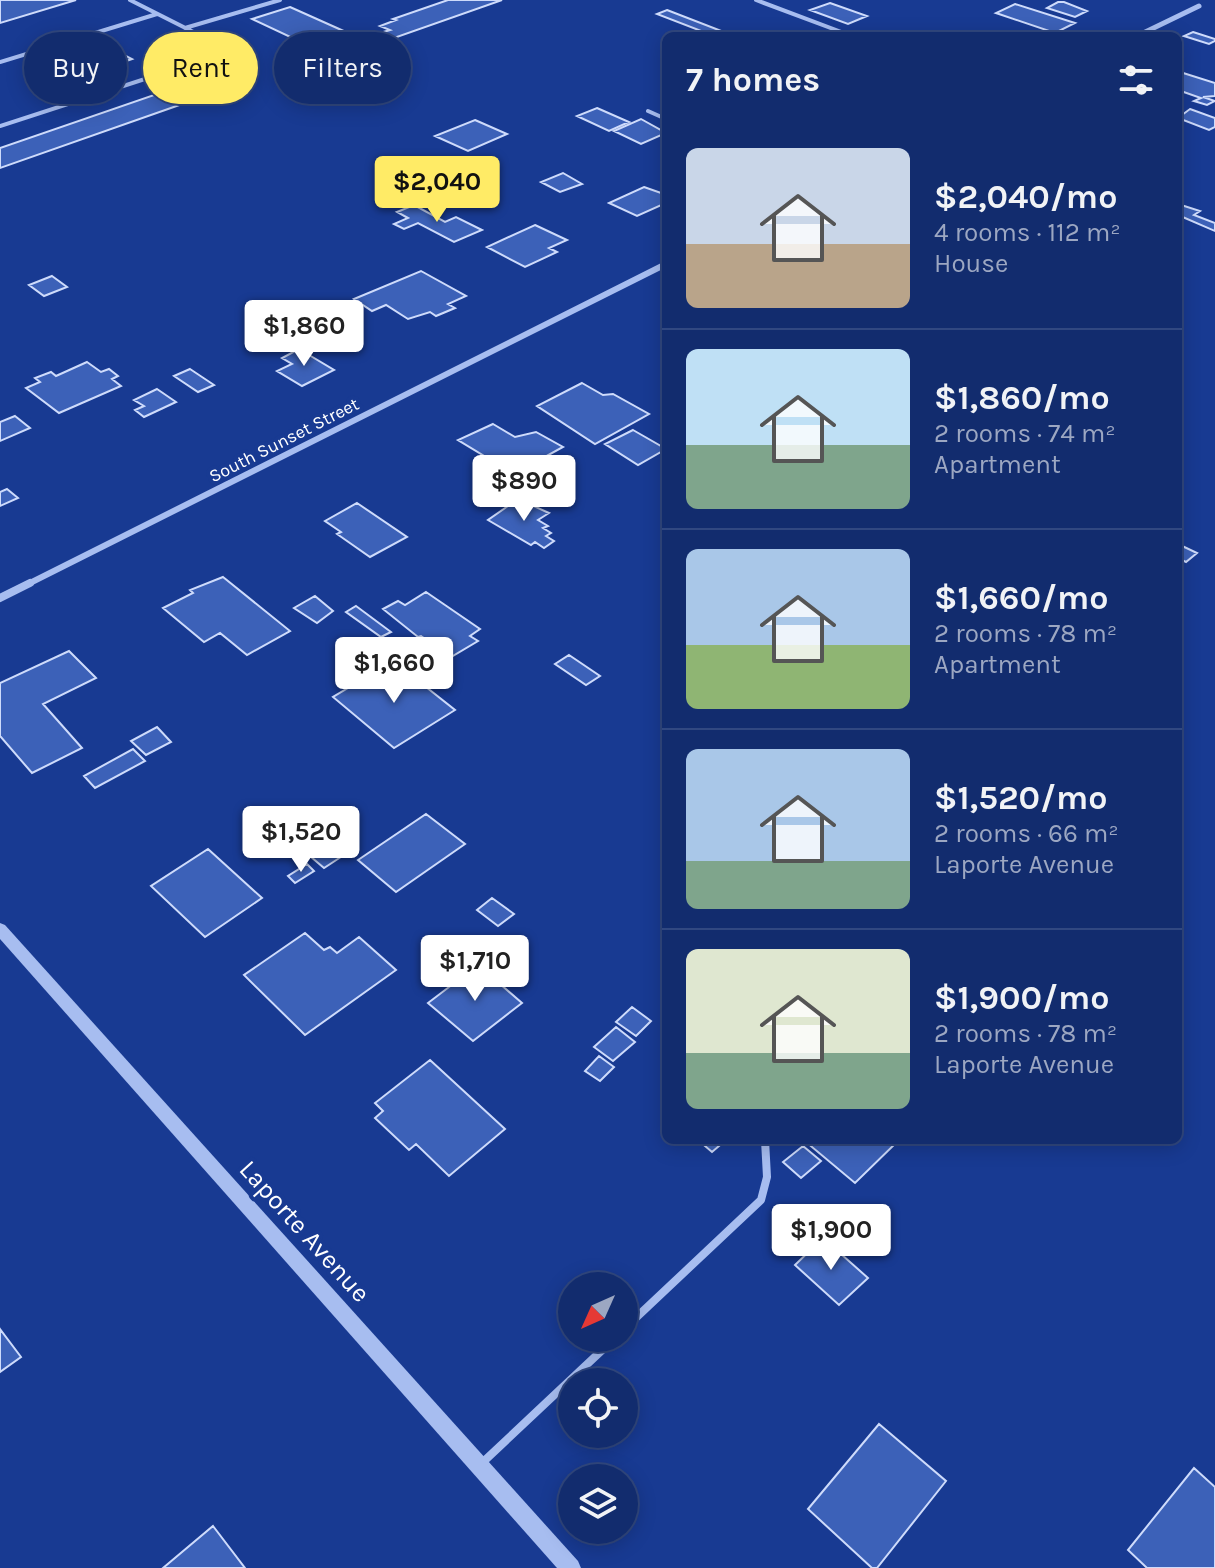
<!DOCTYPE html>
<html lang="en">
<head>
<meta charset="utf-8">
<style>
	body { margin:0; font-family:Karla,sans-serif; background:#1f3876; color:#f1f3f6; height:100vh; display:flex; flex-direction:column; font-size:30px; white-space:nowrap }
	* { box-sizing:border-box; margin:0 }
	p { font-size:26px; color:#9ca7c2 }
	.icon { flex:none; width:44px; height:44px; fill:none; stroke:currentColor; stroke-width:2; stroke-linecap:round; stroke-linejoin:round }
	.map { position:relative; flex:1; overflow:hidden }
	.side { position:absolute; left:662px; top:32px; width:520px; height:1112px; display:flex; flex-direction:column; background:#122c6e; border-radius:12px; box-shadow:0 4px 20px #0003,0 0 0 2px #314881 }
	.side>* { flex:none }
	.guide { position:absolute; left:24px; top:32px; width:518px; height:72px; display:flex; gap:16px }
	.needle { width:52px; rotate:225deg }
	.buttons { position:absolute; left:558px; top:1272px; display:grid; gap:16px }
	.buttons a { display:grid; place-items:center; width:80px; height:80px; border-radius:50%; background:#122c6e; box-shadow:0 4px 20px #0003,0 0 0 2px #314881; font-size:40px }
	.price { position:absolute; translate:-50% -68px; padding:0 18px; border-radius:8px; background:#fff; color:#222; font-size:26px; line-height:52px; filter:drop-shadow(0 2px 4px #0008) }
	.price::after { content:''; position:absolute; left:50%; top:48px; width:24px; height:18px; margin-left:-12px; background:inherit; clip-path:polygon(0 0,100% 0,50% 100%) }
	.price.selected { background:#ffeb66; color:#111 }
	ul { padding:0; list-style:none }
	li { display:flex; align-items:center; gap:24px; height:200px; padding:0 24px }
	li+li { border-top:2px solid #314881 }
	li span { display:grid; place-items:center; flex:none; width:224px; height:160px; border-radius:12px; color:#555 }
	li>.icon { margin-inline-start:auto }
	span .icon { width:96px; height:96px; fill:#fffc; stroke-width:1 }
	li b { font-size:34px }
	h2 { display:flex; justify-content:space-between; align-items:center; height:96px; padding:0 24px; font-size:34px }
	.pill { padding:0 28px; border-radius:36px; background:#122c6e; box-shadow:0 4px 20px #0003,0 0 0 2px #314881; font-size:28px; line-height:72px }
	.pill.selected { background:#ffeb66; color:#111 }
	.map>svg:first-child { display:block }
</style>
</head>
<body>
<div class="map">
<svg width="1215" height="1568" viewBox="0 0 1215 1568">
	<rect width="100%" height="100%" fill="#183a92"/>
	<path fill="#3c61b8" stroke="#cedbfb" stroke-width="2" d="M 0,0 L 76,0 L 0,23 Z
		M 448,0 L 502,0 L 377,44 L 363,38 L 390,30 L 380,26 L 396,20 L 393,19 Z
		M 1058,2 L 1064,2 L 1087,11 L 1075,17 L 1047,8 Z
		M 830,3 L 867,16 L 848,24 L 810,10 Z
		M 1015,4 L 1075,23 L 1055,33 L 996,13 Z
		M 290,7 L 375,45 L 337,59 L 252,19 Z
		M 667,10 L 724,32 L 714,36 L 657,14 Z
		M 1193,32 L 1215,39 L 1215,41 L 1209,44 L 1184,36 Z
		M 110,48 L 132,59 L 101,70 L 79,58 Z
		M 1180,72 L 1215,83 L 1215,96 L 1203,97 L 1215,101 L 1207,105 L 1194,101 L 1201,98 L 1178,90 Z
		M 183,85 L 205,96 L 0,168 L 0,148 Z
		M 597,108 L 629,122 L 609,131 L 577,116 Z
		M 1190,109 L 1215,118 L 1215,127 L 1209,130 L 1178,118 Z
		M 641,119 L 666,133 L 641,144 L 614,131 Z
		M 475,120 L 507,134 L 468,151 L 435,136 Z
		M 563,173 L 582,184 L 560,192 L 541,182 Z
		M 644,187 L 664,194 L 666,203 L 637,216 L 609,203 Z
		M 1178,204 L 1200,211 L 1194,215 L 1215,223 L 1215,231 L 1178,215 Z
		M 414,205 L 445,222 L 456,217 L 482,230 L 454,242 L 418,223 L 404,229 L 394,224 L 408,218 L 397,212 Z
		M 535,225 L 567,240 L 549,248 L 557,252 L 525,267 L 487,247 Z
		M 421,271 L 466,296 L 448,304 L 455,308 L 436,316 L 430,312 L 408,319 L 386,305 L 372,311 L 354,299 Z
		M 52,276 L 67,287 L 44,296 L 29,285 Z
		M 289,324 L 310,337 L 287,347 L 266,334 Z
		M 299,349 L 334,370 L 302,386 L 277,371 L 292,364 L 282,358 Z
		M 87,362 L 101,372 L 109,369 L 118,376 L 112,379 L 121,386 L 59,413 L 26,388 L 40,382 L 35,378 L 51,372 L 56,376 Z
		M 190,369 L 214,385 L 198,392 L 174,376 Z
		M 582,383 L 603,395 L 613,394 L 649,414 L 595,444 L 537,406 Z
		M 157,389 L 176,402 L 144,417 L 135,410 L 144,406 L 134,400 Z
		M 15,416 L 30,428 L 0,441 L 0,422 Z
		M 493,424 L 515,437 L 536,432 L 563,447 L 514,474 L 458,440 Z
		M 633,430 L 666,449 L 638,465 L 605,444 Z
		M 7,489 L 18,498 L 0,506 L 0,492 Z
		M 518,499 L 549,513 L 538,520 L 548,526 L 543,528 L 551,533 L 546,536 L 554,541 L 544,548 L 535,542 L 531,545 L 488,520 Z
		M 357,503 L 407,537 L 370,557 L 337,534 L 341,532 L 325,521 Z
		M 1178,544 L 1197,553 L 1186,562 L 1178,558 Z
		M 223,577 L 290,631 L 247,655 L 220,633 L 204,642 L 163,608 L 193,593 L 190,590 Z
		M 426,592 L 480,629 L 470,636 L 478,641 L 451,657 L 421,636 L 418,637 L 383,609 L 398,601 L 405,605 Z
		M 315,596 L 333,611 L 317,623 L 294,608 Z
		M 356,606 L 391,632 L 381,637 L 346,612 Z
		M 69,651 L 96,678 L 43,704 L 82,748 L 32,773 L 0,736 L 0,683 Z
		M 569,655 L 600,676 L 586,685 L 555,664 Z
		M 397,664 L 455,710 L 394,748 L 333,697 L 375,672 L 379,675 Z
		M 157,727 L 171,742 L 146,755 L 131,741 Z
		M 133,749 L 145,761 L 95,788 L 84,776 Z
		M 426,814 L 465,844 L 396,892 L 358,860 Z
		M 335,839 L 350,851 L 324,868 L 310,856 Z
		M 208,849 L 262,898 L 205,937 L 151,886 Z
		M 307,864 L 314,871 L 295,883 L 288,876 Z
		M 492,898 L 514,914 L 498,926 L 477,910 Z
		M 305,933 L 324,950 L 330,947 L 337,953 L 359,937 L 396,970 L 305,1035 L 244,975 Z
		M 478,965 L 522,1003 L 473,1041 L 428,1003 Z
		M 632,1007 L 651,1021 L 636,1036 L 616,1022 Z
		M 616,1027 L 635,1042 L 613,1061 L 594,1047 Z
		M 599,1056 L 614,1067 L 600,1081 L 585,1071 Z
		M 430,1060 L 505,1129 L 449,1176 L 416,1144 L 409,1150 L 375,1118 L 383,1111 L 375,1103 Z
		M 698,1140 L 726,1140 L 712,1152 Z
		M 808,1140 L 899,1140 L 855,1183 L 806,1142 Z
		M 803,1146 L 821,1161 L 801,1178 L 783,1162 Z
		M 823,1238 L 868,1278 L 839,1305 L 795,1265 Z
		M 0,1329 L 21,1357 L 0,1372 Z
		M 879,1424 L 946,1481 L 877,1568 L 872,1568 L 808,1509 Z
		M 1194,1468 L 1215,1487 L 1215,1568 L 1147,1568 L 1128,1550 Z
		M 213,1526 L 245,1568 L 163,1568 Z"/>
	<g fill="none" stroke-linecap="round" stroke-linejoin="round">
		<path stroke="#a7bdf0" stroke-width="4" d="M 756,0 L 852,36
			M 185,28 L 280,0
			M 0,62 L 157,14
			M 648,111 L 666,119
			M 0,126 L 231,51 L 130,0"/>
		<path stroke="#a7bdf0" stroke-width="8" d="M 624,1329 L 761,1200 L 767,1177 L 765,1140
			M 482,1463 L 615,1338"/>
		<path stroke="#a7bdf0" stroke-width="5" d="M 1137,36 L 1199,6"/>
		<path stroke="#a7bdf0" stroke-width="6" d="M 26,585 L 666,264"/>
		<path stroke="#a7bdf0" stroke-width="8" d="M 0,598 L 30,583"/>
		<path fill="#a7bdf0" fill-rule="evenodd" d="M 0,923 L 5,925 L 578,1561 L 581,1568 L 557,1568 L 0,939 Z"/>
	</g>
	<g text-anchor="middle" stroke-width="8" stroke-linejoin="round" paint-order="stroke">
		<g font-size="18" fill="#fff" stroke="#183a92">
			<text transform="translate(284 440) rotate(-27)" y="6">South Sunset Street</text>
		</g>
		<g font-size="26" fill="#fff" stroke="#183a92">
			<text transform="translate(305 1231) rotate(48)" y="9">Laporte Avenue</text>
		</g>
	</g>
</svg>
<div class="buttons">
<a><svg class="needle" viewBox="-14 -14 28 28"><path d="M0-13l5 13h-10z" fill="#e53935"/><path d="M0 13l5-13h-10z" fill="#9ca7c2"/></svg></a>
<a><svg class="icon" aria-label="locate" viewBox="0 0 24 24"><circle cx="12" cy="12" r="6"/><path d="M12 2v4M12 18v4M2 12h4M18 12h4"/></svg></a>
<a><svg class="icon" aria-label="layers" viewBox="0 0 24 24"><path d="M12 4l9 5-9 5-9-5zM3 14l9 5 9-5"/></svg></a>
</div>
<b class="price selected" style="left:437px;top:224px">$2,040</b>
<b class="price" style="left:304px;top:368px">$1,860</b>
<b class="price" style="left:524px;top:523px">$890</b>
<b class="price" style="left:394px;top:705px">$1,660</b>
<b class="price" style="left:301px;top:874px">$1,520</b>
<b class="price" style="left:475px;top:1003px">$1,710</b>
<b class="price" style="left:831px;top:1272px">$1,900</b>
<div class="guide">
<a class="pill">Buy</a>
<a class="pill selected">Rent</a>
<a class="pill">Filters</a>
</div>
<section class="side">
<h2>7 homes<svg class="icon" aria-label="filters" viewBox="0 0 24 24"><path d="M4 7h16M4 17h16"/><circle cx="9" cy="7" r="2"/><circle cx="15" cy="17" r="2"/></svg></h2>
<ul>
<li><span style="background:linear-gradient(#c9d6e8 60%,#b9a48a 0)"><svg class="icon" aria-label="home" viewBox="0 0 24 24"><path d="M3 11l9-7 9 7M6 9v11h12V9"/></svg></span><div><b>$2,040/mo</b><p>4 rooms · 112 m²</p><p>House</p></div></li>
<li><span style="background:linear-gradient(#bfe0f5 60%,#7fa58c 0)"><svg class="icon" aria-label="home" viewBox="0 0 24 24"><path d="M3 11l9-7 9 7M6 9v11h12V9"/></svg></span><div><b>$1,860/mo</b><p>2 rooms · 74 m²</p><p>Apartment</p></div></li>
<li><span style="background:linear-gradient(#a9c7e8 60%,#8fb573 0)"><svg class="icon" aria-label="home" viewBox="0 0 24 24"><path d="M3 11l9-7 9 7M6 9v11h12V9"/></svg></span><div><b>$1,660/mo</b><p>2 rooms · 78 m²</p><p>Apartment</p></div></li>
<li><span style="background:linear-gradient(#a9c7e8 70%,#7fa58c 0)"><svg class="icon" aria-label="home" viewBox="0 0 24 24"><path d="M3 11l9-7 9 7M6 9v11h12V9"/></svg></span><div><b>$1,520/mo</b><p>2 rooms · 66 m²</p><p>Laporte Avenue</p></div></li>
<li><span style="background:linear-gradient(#dfe7d0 65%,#7fa58c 0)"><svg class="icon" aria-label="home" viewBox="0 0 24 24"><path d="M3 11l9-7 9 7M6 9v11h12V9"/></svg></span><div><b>$1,900/mo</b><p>2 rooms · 78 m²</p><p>Laporte Avenue</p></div></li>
</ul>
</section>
</div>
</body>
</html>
